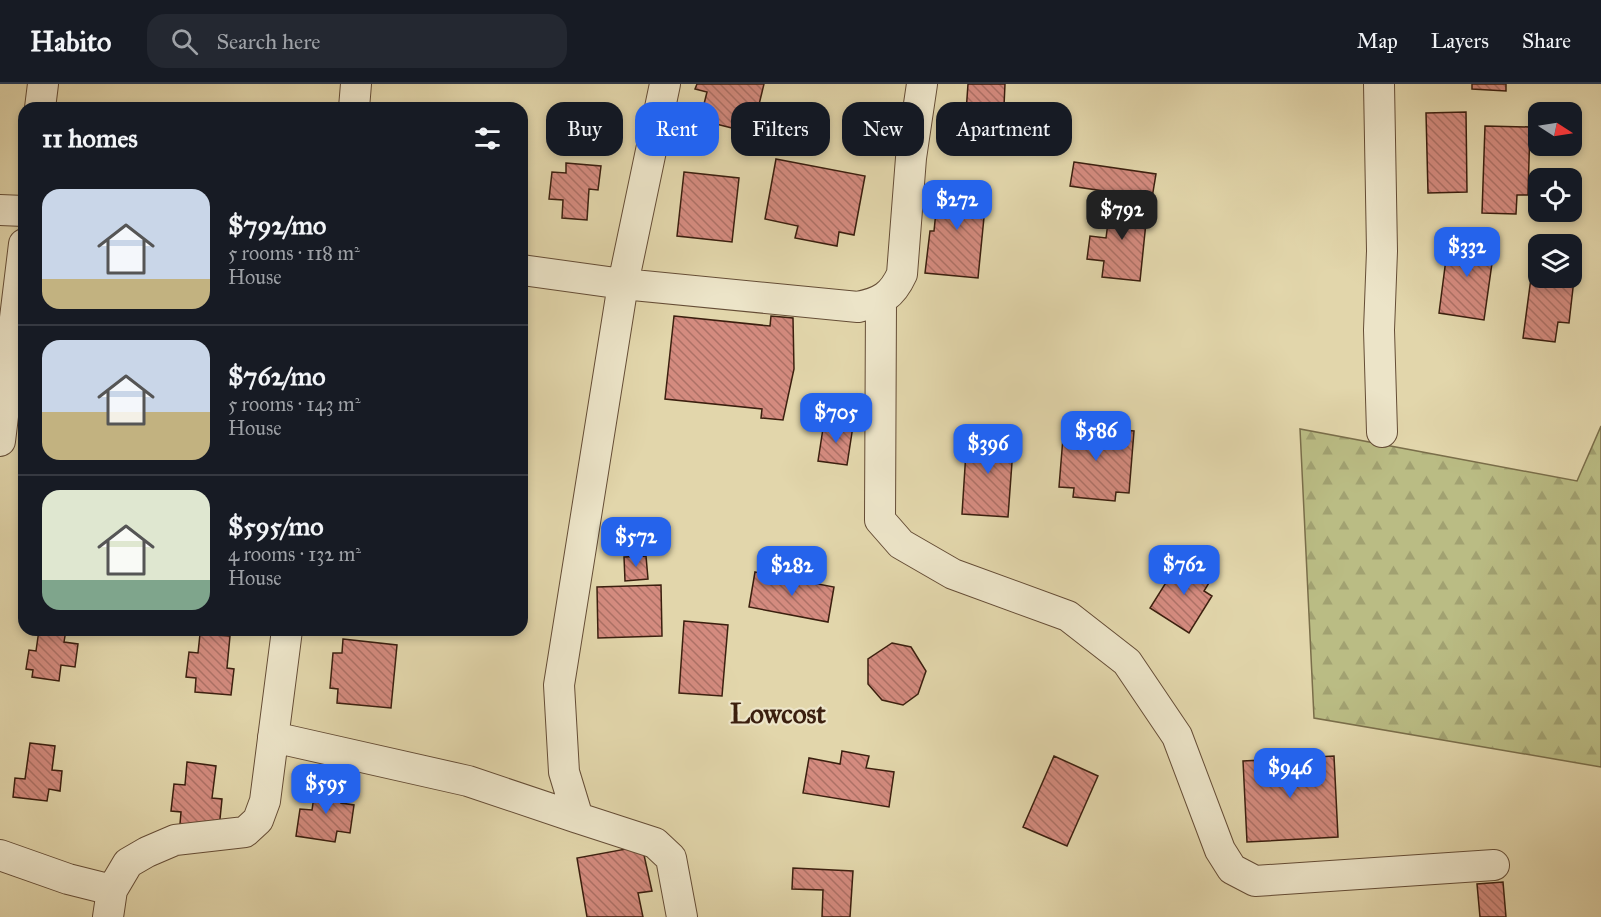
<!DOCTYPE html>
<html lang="en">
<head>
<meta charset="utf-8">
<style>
	body { margin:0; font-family:"IM FELL Great Primer",serif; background:#242831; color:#f1f3f6; height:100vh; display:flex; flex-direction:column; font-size:22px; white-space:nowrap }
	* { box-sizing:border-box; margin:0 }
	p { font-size:20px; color:#9ea1a6 }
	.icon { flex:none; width:33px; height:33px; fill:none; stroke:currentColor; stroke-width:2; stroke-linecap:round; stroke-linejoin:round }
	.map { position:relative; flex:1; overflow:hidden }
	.details { position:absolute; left:18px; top:18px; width:510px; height:534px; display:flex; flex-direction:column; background:#171b24; border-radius:18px; box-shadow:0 3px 9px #0003 }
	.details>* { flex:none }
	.top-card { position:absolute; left:546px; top:18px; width:570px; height:54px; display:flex; gap:12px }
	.needle { width:39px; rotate:102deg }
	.fabs { position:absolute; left:1528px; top:18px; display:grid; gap:12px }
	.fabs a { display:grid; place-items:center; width:54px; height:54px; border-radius:12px; background:#171b24; box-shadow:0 3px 9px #0003; font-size:30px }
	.price { position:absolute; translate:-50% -51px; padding:0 14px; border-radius:12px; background:#2563eb; color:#fff; font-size:20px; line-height:39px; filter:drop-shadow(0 2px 3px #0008) }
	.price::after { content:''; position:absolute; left:50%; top:36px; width:18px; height:14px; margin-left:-9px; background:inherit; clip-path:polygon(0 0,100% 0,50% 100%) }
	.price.selected { background:#222; color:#fff }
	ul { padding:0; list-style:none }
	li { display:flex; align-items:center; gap:18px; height:150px; padding:0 24px }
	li+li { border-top:2px solid #363941 }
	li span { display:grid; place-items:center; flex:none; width:168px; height:120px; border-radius:18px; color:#555 }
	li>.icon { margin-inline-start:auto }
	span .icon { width:72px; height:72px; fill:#fffc; stroke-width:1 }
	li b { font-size:26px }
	h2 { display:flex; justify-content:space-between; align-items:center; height:72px; padding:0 24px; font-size:26px }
	.pill { padding:0 21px; border-radius:18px; background:#171b24; box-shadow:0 3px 9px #0003; font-size:21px; line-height:54px }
	.pill.selected { background:#2563eb; color:#fff }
	header { display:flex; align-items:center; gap:36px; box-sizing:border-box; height:84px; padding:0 30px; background:#171b24; border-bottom:2px solid #363941 }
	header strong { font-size:28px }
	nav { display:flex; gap:33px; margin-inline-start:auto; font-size:21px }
	.search { width:420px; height:54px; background:#242831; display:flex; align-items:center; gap:15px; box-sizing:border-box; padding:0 21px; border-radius:18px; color:#9ea1a6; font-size:22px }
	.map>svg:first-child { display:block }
</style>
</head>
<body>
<header>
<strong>Habito</strong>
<div class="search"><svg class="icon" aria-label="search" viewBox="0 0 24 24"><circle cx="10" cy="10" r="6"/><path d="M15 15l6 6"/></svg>Search here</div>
<nav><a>Map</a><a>Layers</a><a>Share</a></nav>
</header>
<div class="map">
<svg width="1601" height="833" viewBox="0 0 1601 833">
	<defs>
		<pattern id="forest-firs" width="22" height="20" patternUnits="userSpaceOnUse" patternTransform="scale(1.5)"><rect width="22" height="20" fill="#babc84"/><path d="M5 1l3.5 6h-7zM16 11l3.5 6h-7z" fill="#a1a171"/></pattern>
		<pattern id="building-back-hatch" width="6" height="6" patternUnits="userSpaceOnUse" patternTransform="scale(1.5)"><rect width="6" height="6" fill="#d48b7f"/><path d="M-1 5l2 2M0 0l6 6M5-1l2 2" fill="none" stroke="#ad7166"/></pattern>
	</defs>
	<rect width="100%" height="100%" fill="#e2d6ab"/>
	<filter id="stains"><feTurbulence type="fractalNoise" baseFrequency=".00333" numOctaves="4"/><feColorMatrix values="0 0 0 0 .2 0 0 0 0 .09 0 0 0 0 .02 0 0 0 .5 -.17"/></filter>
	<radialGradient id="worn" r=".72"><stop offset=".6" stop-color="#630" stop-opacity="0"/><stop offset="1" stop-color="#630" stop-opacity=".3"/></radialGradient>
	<path fill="url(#forest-firs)" stroke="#7a6e4a" stroke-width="1.5" d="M 1601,342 L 1601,683 L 1314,634 L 1300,345 L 1577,397 Z"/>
	<path fill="url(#building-back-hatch)" stroke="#3b1f0f" stroke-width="1.5" d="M 697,0 L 764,0 L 752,49 L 700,36 L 707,8 L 695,5 Z
		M 968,0 L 1005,0 L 1003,44 L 965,43 Z
		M 1472,0 L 1506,0 L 1506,7 L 1472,5 Z
		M 100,21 L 124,24 L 100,24 Z
		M 1466,28 L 1467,108 L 1428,109 L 1426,29 Z
		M 1485,42 L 1530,43 L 1528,111 L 1517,111 L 1516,130 L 1482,129 Z
		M 776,75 L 865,92 L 854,151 L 839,148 L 837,162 L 795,154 L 798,142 L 765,135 Z
		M 1074,78 L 1156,90 L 1152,114 L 1070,102 Z
		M 566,79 L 601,82 L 598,106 L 589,105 L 587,136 L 562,134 L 563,116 L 549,115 L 552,88 L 566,89 Z
		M 684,88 L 739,94 L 732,158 L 677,152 Z
		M 939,98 L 987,103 L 978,194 L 925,189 L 930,147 L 934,147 Z
		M 1111,115 L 1148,119 L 1140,197 L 1102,193 L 1104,177 L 1087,175 L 1090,152 L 1106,154 Z
		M 1449,152 L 1495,158 L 1484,236 L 1439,229 Z
		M 1535,164 L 1539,165 L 1539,194 L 1572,194 L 1572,169 L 1577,169 L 1569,239 L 1558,238 L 1555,258 L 1523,254 Z
		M 674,232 L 770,242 L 771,232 L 793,234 L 794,285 L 783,336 L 761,334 L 762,325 L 665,315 Z
		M 824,338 L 853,342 L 847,381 L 818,377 Z
		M 1064,341 L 1134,347 L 1129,409 L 1116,408 L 1115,417 L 1073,413 L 1074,404 L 1059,403 Z
		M 1014,351 L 1008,433 L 962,430 L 967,352 Z
		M 646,472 L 648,495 L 625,497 L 624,473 Z
		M 1182,473 L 1212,494 L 1204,507 L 1212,512 L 1189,549 L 1150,524 Z
		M 755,488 L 834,503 L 828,538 L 749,523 Z
		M 661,501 L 662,552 L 598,554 L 597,503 Z
		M 684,537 L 728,541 L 722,612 L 679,609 Z
		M 39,546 L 66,546 L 64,558 L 78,560 L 75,583 L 61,581 L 59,597 L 32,593 L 33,586 L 26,585 L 29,566 L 36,567 Z
		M 200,550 L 230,552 L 227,584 L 234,585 L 231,611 L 195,608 L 196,594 L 186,593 L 189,568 L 198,569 Z
		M 343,555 L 397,561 L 391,624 L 337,619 L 338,605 L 330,604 L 333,569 L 342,569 Z
		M 892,559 L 911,563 L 926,587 L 918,610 L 903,621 L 882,616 L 868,600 L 868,575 Z
		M 30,659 L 55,662 L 52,686 L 62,687 L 60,707 L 49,705 L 47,717 L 13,713 L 15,694 L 25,695 Z
		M 842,667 L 869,672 L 866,684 L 894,688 L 889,723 L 803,709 L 809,674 L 840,680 Z
		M 1054,672 L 1098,692 L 1067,762 L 1023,743 Z
		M 1334,672 L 1338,753 L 1247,758 L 1243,677 Z
		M 187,678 L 216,682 L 212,714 L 222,715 L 219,745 L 180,740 L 181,728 L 171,727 L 174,700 L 185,701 Z
		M 316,699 L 343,703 L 341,719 L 354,721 L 350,749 L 337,747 L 335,758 L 296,752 L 300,725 L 312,726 Z
		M 642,762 L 652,807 L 638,809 L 643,833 L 587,833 L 577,774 Z
		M 793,784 L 853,787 L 850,833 L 822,833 L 823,806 L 792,805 Z
		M 1503,798 L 1506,833 L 1480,833 L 1477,800 Z"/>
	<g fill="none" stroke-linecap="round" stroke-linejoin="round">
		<defs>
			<path id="street" d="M 665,0 L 623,200 L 559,601 L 564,688 L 578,734 L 655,759 L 671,774 L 682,833
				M 1379,0 L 1382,167 L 1379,246 L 1382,348
				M 40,24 L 43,0
				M 354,24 L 356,0
				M 0,126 L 24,127
				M 522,186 L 623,200 L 858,223 C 881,218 892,212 902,190 L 911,74 L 922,0
				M 881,218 L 880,436 L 901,460 L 953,490 L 1068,532 L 1127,578 L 1177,652 L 1220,766 L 1232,785 L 1255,797 L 1494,781
				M 0,357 L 24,160
				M 273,653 L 468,697 L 578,734
				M 0,771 L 68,795 L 112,806 L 108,833
				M 112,806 L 128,779 L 147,768 L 175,756 L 245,748 L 258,736 L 265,717 L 287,546"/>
		</defs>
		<use href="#street" stroke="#654d36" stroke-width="32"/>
		<use href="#street" stroke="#ece4c8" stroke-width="30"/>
	</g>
	<g text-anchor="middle" stroke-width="4.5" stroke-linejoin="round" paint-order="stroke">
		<g font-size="27" font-weight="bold" fill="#3b1f0f" stroke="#ece4c8">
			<text x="778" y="639">Lowcost</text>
		</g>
	</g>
	<rect width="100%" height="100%" filter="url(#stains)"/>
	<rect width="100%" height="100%" fill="url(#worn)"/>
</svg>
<div class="fabs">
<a><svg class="needle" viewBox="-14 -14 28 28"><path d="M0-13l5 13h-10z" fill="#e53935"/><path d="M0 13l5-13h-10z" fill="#9ea1a6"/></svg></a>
<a><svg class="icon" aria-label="locate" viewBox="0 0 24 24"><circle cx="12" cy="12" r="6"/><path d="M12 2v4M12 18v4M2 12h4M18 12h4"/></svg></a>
<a><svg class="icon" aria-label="layers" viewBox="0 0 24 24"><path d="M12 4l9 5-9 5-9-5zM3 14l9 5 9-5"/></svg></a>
</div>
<b class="price" style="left:957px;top:147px">$272</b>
<b class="price selected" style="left:1122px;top:157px">$792</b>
<b class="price" style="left:1467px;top:194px">$332</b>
<b class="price" style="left:836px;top:360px">$705</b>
<b class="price" style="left:1096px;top:378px">$586</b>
<b class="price" style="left:988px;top:391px">$396</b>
<b class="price" style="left:636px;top:484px">$572</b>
<b class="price" style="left:1184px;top:512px">$762</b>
<b class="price" style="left:792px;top:513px">$282</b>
<b class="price" style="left:1290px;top:715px">$946</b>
<b class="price" style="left:326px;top:731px">$595</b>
<div class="top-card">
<a class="pill">Buy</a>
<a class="pill selected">Rent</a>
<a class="pill">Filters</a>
<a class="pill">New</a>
<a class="pill">Apartment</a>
</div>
<section class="details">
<h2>11 homes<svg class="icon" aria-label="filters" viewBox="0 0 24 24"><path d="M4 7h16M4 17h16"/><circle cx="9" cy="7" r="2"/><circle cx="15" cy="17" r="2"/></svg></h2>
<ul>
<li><span style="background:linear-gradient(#c9d6e8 75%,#c2b280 0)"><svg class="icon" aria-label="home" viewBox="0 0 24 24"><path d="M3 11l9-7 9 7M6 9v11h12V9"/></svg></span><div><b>$792/mo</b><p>5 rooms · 118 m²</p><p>House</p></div></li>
<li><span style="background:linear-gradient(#c9d6e8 60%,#c2b280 0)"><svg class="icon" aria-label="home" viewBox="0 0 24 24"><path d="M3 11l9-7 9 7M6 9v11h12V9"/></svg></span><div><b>$762/mo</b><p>5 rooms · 143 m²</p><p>House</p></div></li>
<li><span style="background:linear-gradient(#dfe7d0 75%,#7fa58c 0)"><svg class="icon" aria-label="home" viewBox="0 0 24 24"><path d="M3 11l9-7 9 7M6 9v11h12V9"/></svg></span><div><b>$595/mo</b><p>4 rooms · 132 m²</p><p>House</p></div></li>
</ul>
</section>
</div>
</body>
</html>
